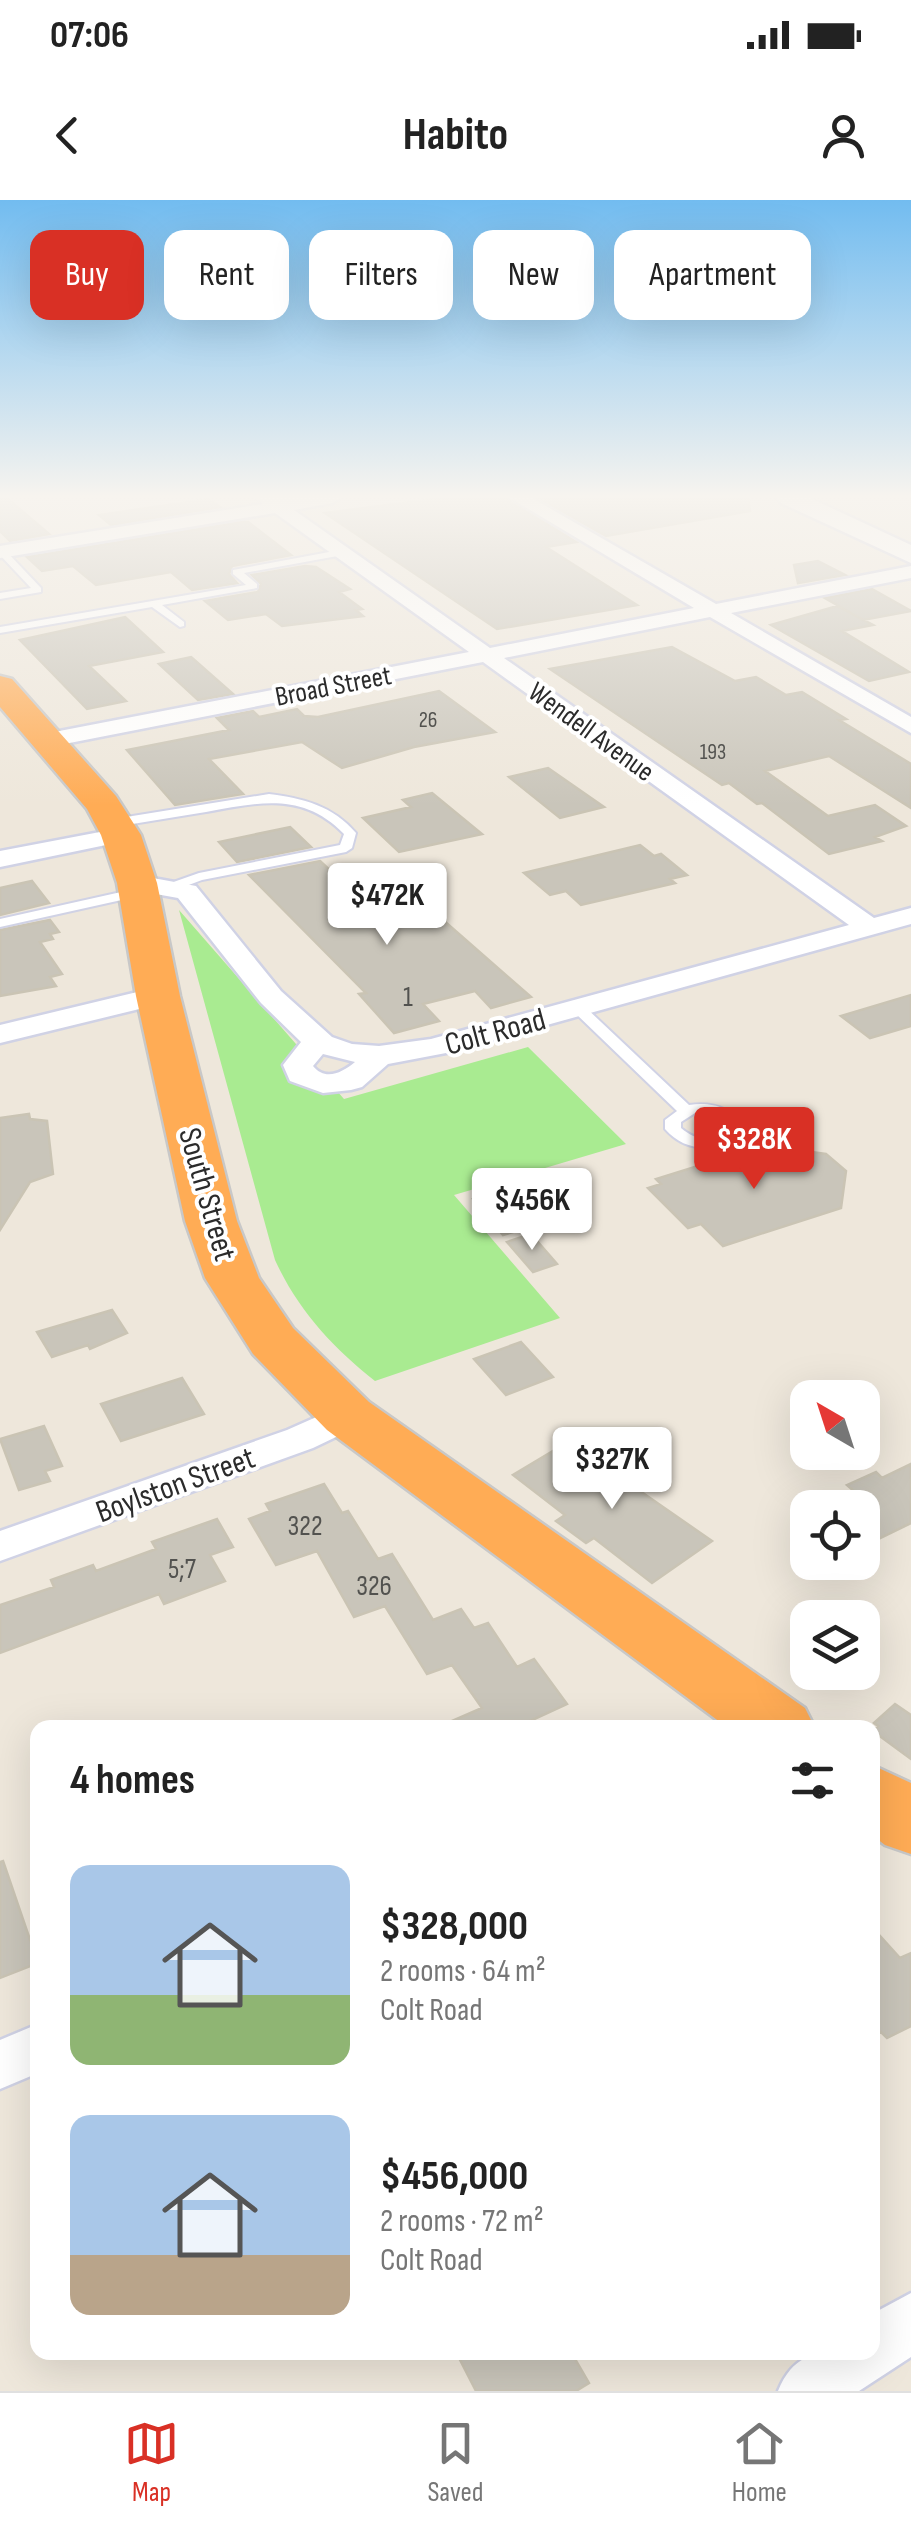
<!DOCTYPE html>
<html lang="en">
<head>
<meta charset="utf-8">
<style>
	body { margin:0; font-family:"Sofia Sans Condensed",sans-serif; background:#f2f2f2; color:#222; height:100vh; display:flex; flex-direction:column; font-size:38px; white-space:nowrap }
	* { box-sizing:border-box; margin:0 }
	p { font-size:32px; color:#767676 }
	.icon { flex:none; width:55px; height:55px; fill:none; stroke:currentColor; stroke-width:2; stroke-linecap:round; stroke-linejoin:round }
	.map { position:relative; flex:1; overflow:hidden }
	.side { position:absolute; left:30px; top:1520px; width:850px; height:640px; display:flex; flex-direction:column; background:#fff; border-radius:20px; box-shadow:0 10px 40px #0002 }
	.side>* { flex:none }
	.top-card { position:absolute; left:30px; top:30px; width:852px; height:90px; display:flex; gap:20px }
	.needle { width:65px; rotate:321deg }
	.tools { position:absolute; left:790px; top:1180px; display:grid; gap:20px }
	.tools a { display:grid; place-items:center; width:90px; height:90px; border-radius:20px; background:#fff; box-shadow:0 10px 40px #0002; font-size:50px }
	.price { position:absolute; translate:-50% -85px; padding:0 22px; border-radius:10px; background:#fff; color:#222; font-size:32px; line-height:65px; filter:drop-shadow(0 2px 5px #0008) }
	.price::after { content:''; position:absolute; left:50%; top:60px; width:30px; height:22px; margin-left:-15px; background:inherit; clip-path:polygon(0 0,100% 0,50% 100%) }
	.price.active { background:#d93025; color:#fff }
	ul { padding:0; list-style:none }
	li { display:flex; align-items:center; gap:30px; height:250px; padding:0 40px }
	li span { display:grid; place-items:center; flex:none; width:280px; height:200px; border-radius:20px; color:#555 }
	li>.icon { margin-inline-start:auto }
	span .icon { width:120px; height:120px; fill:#fffc; stroke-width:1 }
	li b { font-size:42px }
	h2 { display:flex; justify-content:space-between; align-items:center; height:120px; padding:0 40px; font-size:42px }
	.tag { padding:0 35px; border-radius:20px; background:#fff; box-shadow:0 10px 40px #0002; font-size:35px; line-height:90px }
	.tag.active { background:#d93025; color:#fff }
	.status { display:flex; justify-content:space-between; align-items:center; height:70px; padding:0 50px; background:#fff; direction:ltr }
	.status svg { height:28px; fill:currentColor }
	header { display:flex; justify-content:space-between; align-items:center; height:130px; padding:0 40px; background:#fff; font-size:45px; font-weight:700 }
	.menu { display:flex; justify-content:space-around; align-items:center; height:140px; border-top:2px solid #e0e0e0; background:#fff; font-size:28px; color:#767676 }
	.menu a { display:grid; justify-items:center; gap:5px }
	.menu .active { color:#d93025 }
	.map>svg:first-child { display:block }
</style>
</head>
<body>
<div class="status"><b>07:06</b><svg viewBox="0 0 49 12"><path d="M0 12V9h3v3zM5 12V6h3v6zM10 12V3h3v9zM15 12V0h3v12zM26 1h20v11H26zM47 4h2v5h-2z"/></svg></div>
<header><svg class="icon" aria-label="back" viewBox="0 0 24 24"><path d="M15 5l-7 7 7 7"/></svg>Habito<svg class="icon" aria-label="person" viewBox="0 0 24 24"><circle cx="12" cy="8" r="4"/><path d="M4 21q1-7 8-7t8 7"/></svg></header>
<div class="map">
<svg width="911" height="2191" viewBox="0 0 911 2191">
	<rect width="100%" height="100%" fill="#eee7db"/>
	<path fill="#a9eb91" d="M 179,710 L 344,899 L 528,847 L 626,944 L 454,995 L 560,1118 L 375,1181 C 332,1147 298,1110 275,1060 Z"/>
	<path fill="#c9c5ba" stroke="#cac4b4" stroke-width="2.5" d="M 0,298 L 7,298 L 49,334 L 10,341 L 0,331 Z
		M 442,298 L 506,298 L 576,342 L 546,347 L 637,405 L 497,429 L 325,313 Z
		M 539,298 L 748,298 L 750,311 L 606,336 Z
		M 209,299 L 220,307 L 111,325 L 99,315 Z
		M 242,322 L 248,322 L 291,355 L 232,366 L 229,374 L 237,383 L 192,390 L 171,372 L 96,385 L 73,366 L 42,371 L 27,357 Z
		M 818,361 L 845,375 L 798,383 L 794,365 Z
		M 305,366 L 316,367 L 350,389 L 339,392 L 362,409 L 356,410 L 363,416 L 282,426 L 266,414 L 228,420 L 205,401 L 258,392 L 261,384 L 252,375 Z
		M 872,389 L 911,411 L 863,420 L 825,398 Z
		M 837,406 L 873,425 L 842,431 L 909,472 L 869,481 L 771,425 Z
		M 125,417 L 163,452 L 89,466 L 126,501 L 87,509 L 20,440 Z
		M 672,447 L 735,481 L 756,477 L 786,495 L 802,492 L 846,519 L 839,520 L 911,564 L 911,608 L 829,556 L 765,571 L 828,616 L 875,605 L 906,626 L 875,637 L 882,641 L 829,654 L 762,603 L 757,604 L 729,583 L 722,585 L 550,469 Z
		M 191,457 L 233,494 L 198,500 L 159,464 Z
		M 439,491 L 495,532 L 414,547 L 342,568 L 302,542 L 209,559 L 243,594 L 175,605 L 127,550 L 229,530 L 217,518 L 253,511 L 259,517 L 297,509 L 304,516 L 318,517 Z
		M 548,568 L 604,607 L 560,618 L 509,577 Z
		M 432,593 L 482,634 L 399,652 L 363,618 L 411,607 L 403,600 Z
		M 290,627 L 311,647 L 237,662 L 219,642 Z
		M 640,645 L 654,656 L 661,654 L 687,675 L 670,679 L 675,683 L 581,705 L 566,691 L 550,695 L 524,673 Z
		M 320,661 L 381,718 L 427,706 L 531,797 L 491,808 L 475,791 L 423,804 L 439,821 L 394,833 L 359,794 L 366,793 L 249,675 Z
		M 32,681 L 49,703 L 0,715 L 0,688 Z
		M 50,720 L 59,732 L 50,734 L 53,739 L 40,742 L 62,774 L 50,777 L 56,786 L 0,796 L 0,730 Z
		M 911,795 L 911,826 L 870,838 L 841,816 Z
		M 29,914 L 30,919 L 47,921 L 53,974 L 30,982 L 0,1030 L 0,918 Z
		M 768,944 L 779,954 L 797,950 L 826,954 L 846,971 L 841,1008 L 723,1046 L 701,1024 L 688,1028 L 648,988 L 661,984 L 656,979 Z
		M 506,990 L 537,1025 L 503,1035 L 473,999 Z
		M 531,1034 L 557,1064 L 533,1072 L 507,1042 Z
		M 112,1110 L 127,1133 L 90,1149 L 88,1145 L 52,1157 L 37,1132 Z
		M 521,1142 L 553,1177 L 506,1195 L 474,1159 Z
		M 182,1178 L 204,1214 L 121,1241 L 101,1204 Z
		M 44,1226 L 62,1266 L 45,1271 L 50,1281 L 19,1290 L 0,1239 Z
		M 568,1242 L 612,1274 L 614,1273 L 712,1341 L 652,1383 L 594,1338 L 586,1343 L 556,1321 L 565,1315 L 513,1275 Z
		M 911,1264 L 911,1323 L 862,1347 L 863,1299 L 847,1285 L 876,1272 L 882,1278 Z
		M 324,1284 L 342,1313 L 348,1311 L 378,1359 L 392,1354 L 433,1420 L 461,1409 L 474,1428 L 488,1423 L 517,1467 L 534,1459 L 567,1504 L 515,1528 L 436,1528 L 482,1508 L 452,1465 L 427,1474 L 385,1406 L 354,1417 L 317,1351 L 276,1365 L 249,1319 L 270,1311 L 266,1304 Z
		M 217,1319 L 233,1347 L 210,1355 L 225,1381 L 164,1404 L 159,1394 L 0,1453 L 0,1405 L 54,1387 L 51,1380 L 93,1365 L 96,1371 L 156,1349 L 152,1342 Z
		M 895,1504 L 911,1515 L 911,1559 L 873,1531 L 878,1526 L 874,1523 Z
		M 3,1661 L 38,1763 L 0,1778 L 0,1662 Z
		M 872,1727 L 900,1758 L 911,1753 L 911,1826 L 887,1838 L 881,1832 L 872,1836 Z
		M 456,2152 L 571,2152 L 589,2183 L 576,2191 L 476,2191 Z"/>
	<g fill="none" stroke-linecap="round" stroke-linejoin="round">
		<defs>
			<path id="lane" d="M 0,348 L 4,349 L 41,388 L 41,392 L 0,399 L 0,393 L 31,388 L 0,355 Z
				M 340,350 L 343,351 L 343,355 L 244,373 L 257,384 L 257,388 L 162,405 L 184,422 L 184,426 L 180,427 L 152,407 L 0,433 L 0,427 L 246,385 L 233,374 L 233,370 Z
				M 269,594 C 303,598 333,606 356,633 L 352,648 L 346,652 L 202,680 L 170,692 L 163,688 L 165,685 L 199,673 L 340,645 L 344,634 C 302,591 258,603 206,612 C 175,617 145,622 114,627 L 108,623 L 114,619 Z
				M 139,688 L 146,692 L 144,695 L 0,727 L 0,719 Z
				M 578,804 L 583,805 L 689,905 C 711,902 730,906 743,926 L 739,938 C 713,952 685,952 665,929 L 665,920 L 677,911 L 573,811 L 571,808 ZM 695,913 L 712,914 L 727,926 L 726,933 C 709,942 695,940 681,928 L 681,922 Z"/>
			<path id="street" d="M 257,298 L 341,298 L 332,303 L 294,310 L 490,448 L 694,408 L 510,298 L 532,298 L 716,404 L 911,366 L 911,378 L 731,413 L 911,517 L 911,533 L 710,417 L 504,458 L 874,718 L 911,708 L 911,724 L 446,853 L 388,864 L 362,887 L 351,890 L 323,893 L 290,881 L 283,865 L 301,842 L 261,803 L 178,698 L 128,689 L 124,683 L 128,677 L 137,675 L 196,686 L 281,791 L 332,837 L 352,844 L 379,846 L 431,839 L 849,725 L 483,462 L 49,547 L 41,545 L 38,540 L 41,535 L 49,533 L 469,452 L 275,313 L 0,358 L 0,346 L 263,304 ZM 323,854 L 355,862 C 342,873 325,881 313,866 Z
				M 121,628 L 130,630 L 133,635 L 130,640 L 0,667 L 0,651 Z
				M 158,787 L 168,790 L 172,796 L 168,802 L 0,843 L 0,825 Z
				M 348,1203 L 361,1207 L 367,1216 L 361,1225 L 313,1248 L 0,1361 L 0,1331 L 287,1230 Z
				M 38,1824 L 38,1873 L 0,1889 L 0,1840 Z
				M 911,2093 L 911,2157 L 859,2191 L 778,2191 C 797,2145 829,2152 872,2152 L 872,2114 Z"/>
			<path id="secondary" d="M 777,298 L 810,298 L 911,345 L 911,363 L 781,303 Z"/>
			<path id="highway" d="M 0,476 L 12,479 L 116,596 L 141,635 L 157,683 L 180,796 L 237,1021 L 259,1078 L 293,1128 L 369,1202 L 805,1508 L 815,1528 L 728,1528 L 327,1230 L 253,1154 L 205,1078 L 185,1021 L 136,796 L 117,683 L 101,635 L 87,609 L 0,507 Z
				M 872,1565 L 911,1583 L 911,1654 L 885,1645 L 872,1635 Z"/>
		</defs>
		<use href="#lane" stroke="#d0d2e5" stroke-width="4"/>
		<use href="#street" stroke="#d0d2e5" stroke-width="5"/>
		<use href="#secondary" stroke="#d0d2e5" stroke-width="5"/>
		<use href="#highway" stroke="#c8c8c8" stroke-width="5"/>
		<use href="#lane" fill="#fff" fill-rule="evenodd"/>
		<use href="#street" fill="#fff" fill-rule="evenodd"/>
		<use href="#secondary" fill="#fff" fill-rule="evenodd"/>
		<use href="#highway" fill="#ffac55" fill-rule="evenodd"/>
	</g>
	<linearGradient id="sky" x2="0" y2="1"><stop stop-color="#72bcf0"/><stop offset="0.49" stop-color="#f7f4ef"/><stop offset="1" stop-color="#f7f4ef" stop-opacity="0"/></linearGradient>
	<rect width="911" height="605" fill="url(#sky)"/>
	<g text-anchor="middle" stroke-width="8" stroke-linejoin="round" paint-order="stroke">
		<g font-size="22" fill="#52524f">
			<text x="428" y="527">26</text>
			<text x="713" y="559">193</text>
		</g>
		<g font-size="28" fill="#2b2b2b" stroke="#fff">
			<text transform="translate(333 485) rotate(-11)" y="10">Broad Street</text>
			<text transform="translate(592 531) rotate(36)" y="10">Wendell Avenue</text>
		</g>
		<g font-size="28" fill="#52524f">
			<text x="408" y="806">1</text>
			<text x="305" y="1335">322</text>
			<text x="182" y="1378">5;7</text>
			<text x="374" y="1395">326</text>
		</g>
		<g font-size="32" fill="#2b2b2b" stroke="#fff">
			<text transform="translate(495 831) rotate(-15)" y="11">Colt Road</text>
			<text transform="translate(208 994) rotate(74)" y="11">South Street</text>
			<text transform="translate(175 1284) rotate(-20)" y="11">Boylston Street</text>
		</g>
	</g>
</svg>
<div class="tools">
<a><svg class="needle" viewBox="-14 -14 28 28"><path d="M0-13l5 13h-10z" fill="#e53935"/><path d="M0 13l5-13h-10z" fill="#767676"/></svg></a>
<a><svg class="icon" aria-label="locate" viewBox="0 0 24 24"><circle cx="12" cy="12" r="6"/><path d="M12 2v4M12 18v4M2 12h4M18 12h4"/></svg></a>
<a><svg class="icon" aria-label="layers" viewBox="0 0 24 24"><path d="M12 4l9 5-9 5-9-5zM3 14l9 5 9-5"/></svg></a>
</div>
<b class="price" style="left:387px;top:748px">$472K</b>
<b class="price active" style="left:754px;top:992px">$328K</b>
<b class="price" style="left:532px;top:1053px">$456K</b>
<b class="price" style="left:612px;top:1312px">$327K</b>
<div class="top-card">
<a class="tag active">Buy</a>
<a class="tag">Rent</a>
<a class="tag">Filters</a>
<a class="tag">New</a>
<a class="tag">Apartment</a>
</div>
<section class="side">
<h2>4 homes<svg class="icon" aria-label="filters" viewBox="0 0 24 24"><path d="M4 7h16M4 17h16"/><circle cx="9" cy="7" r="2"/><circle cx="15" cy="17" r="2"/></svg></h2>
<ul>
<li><span style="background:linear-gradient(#a9c7e8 65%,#8fb573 0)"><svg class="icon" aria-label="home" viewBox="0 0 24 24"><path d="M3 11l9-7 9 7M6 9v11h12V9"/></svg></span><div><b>$328,000</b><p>2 rooms · 64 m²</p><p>Colt Road</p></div></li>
<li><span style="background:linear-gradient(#a9c7e8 70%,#b9a48a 0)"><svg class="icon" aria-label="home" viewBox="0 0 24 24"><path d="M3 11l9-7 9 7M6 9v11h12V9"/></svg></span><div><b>$456,000</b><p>2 rooms · 72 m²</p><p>Colt Road</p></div></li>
</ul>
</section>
</div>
<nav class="menu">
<a class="active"><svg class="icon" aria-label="map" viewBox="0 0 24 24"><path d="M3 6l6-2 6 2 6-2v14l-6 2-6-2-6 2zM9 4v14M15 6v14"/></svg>Map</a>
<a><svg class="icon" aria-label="saved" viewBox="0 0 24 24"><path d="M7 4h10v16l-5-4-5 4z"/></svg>Saved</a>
<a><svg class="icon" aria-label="home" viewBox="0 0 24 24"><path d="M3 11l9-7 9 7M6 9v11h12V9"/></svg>Home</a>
</nav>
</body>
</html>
